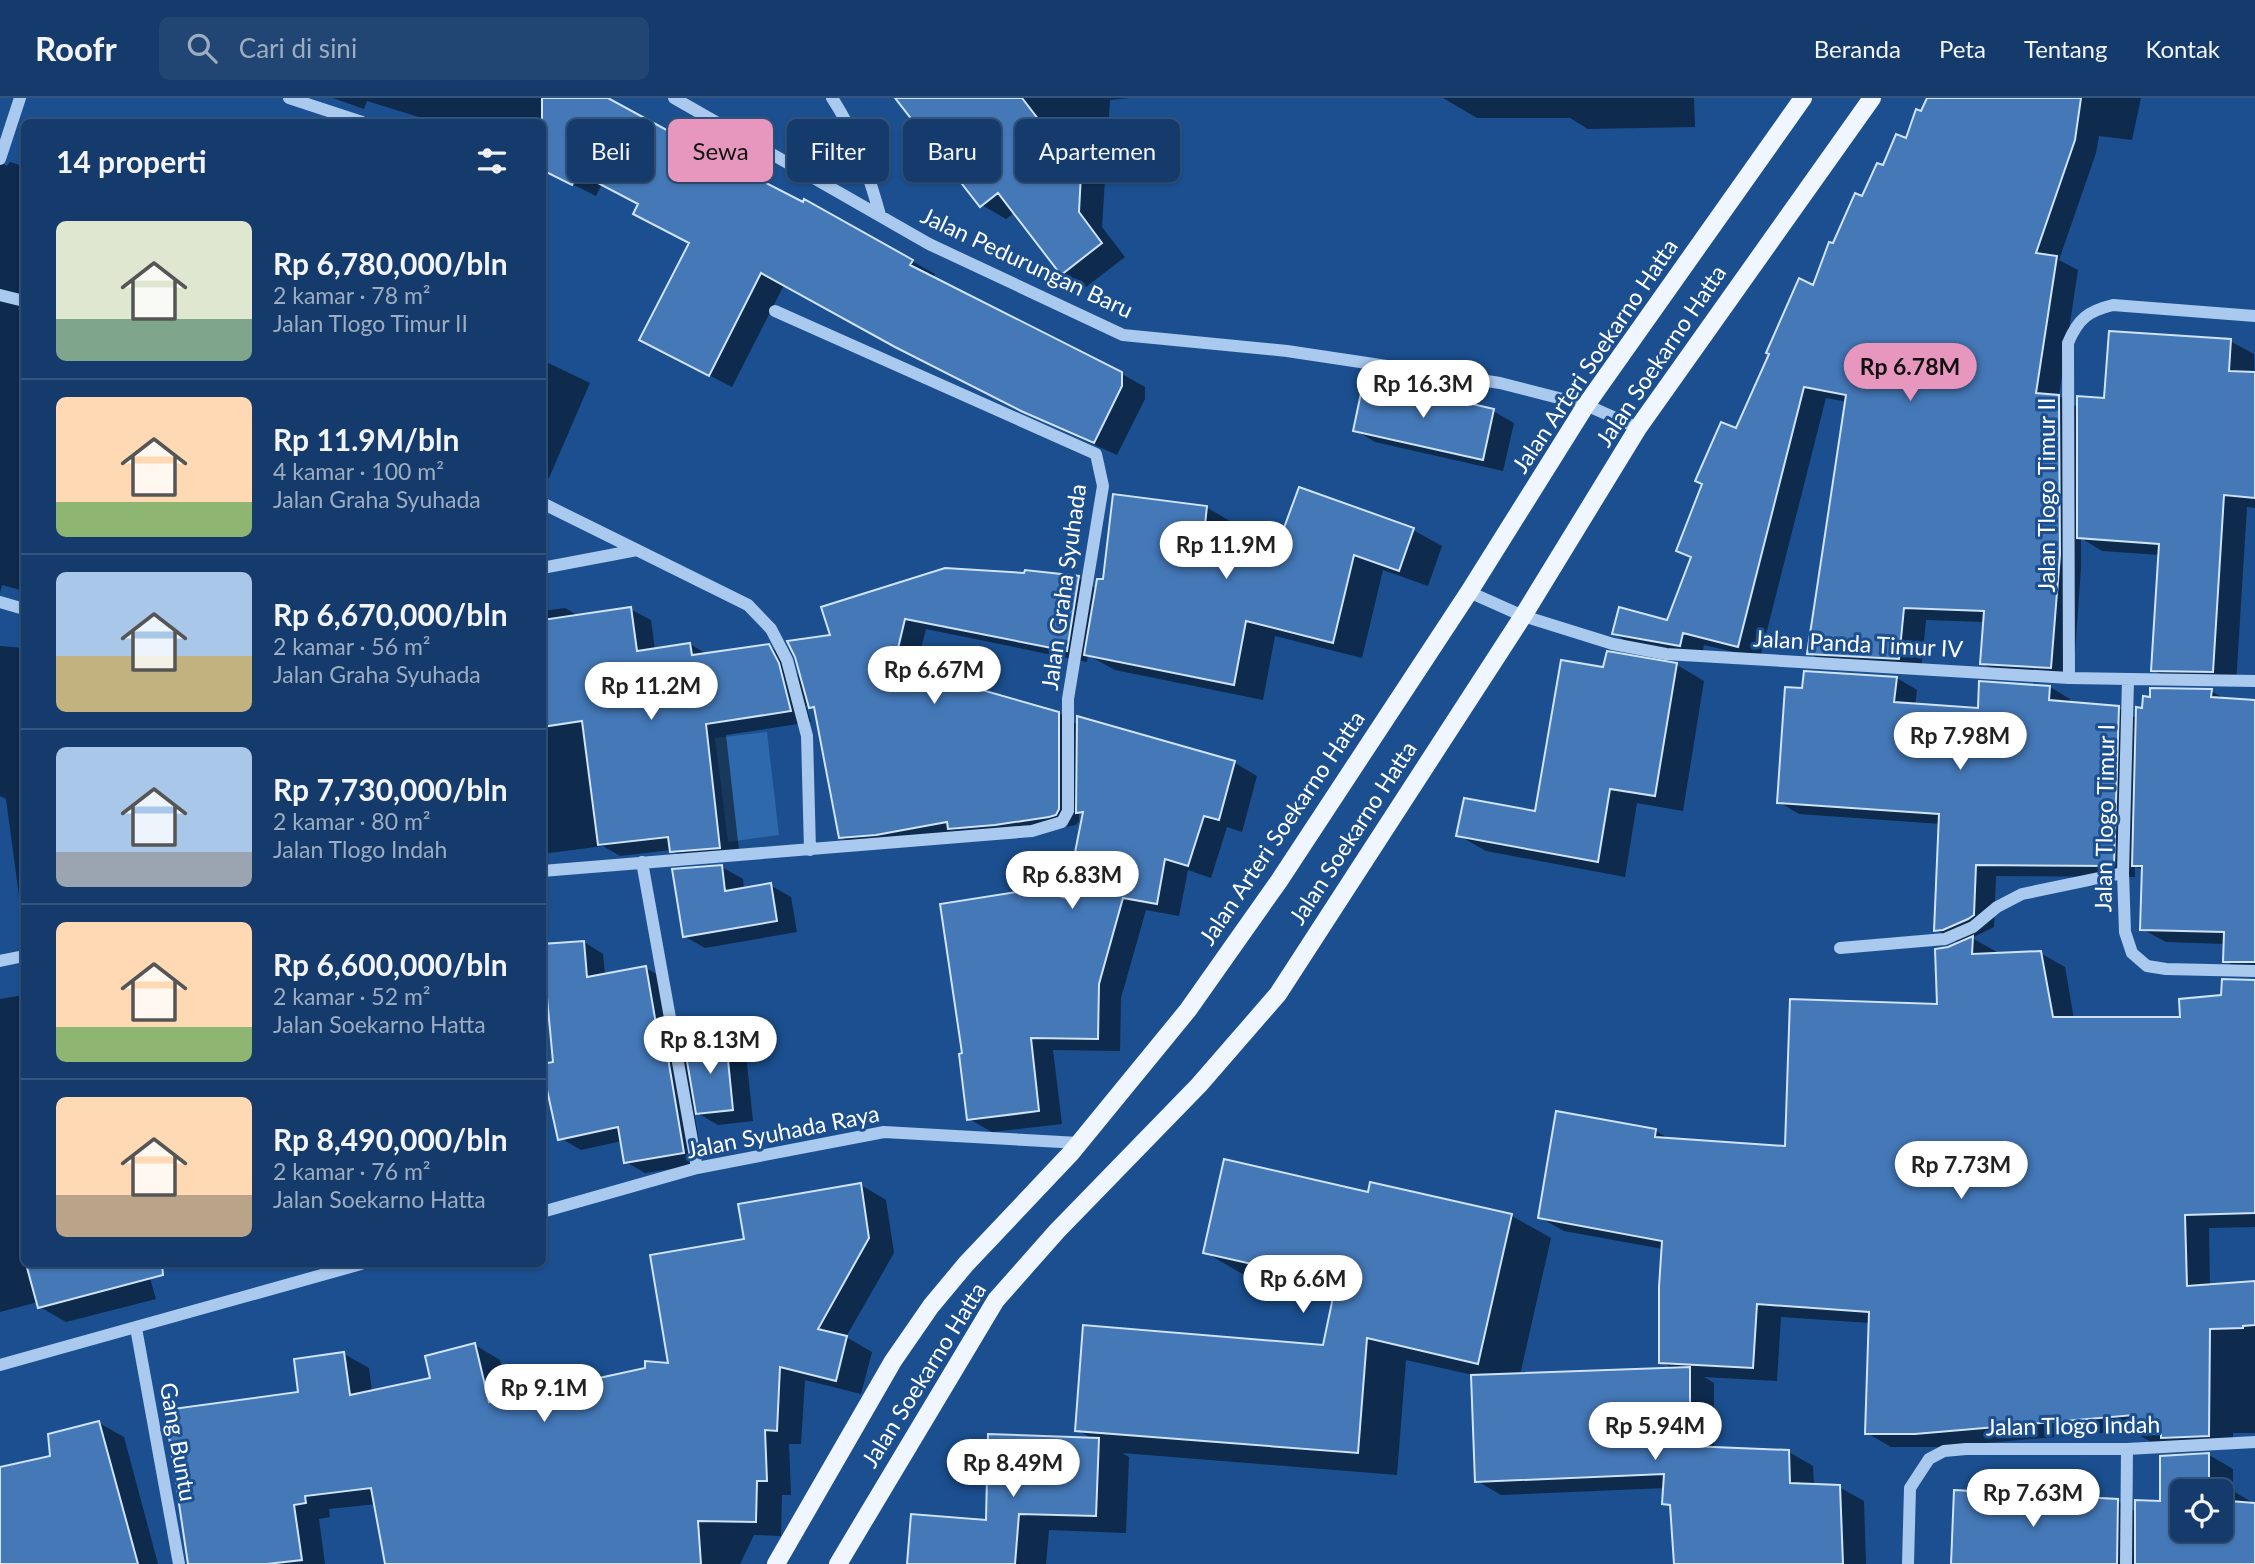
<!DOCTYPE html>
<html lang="id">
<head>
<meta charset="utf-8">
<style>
	body { margin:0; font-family:Lato,sans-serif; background:#214673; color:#f1f3f6; height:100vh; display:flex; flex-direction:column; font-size:26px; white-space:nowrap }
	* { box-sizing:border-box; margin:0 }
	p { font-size:23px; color:#9dadc1 }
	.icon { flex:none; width:38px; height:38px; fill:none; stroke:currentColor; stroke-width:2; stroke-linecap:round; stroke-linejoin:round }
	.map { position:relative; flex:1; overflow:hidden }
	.sheet { position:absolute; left:21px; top:21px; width:525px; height:1148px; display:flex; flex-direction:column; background:#143b6b; border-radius:10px; box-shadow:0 2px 5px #0004,0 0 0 2px #33557e }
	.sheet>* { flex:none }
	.guide { position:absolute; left:567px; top:21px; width:665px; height:63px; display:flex; gap:14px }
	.fabs { position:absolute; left:2170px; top:1381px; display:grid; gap:14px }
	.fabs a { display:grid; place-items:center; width:63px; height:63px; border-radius:10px; background:#143b6b; box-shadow:0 2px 5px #0004,0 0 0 2px #33557e; font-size:35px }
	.price { position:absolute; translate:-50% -60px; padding:0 16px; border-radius:24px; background:#fff; color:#222; font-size:23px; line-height:46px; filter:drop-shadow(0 2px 4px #0008) }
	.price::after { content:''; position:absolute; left:50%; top:42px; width:21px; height:16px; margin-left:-10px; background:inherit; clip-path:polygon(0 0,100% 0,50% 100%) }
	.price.active { background:#e797bd; color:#111 }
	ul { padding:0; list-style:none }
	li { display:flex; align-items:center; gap:21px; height:175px; padding:0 35px }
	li+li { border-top:2px solid #33557e }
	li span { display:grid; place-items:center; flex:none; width:196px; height:140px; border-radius:10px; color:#555 }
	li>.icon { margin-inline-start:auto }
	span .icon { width:84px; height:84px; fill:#fffc; stroke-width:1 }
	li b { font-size:30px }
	h2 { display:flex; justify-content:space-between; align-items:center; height:84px; padding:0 35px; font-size:30px }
	.pill { padding:0 24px; border-radius:10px; background:#143b6b; box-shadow:0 2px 5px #0004,0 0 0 2px #33557e; font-size:24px; line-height:63px }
	.pill.active { background:#e797bd; color:#111 }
	header { display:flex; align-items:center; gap:42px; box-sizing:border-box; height:98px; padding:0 35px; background:#143b6b; border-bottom:2px solid #33557e }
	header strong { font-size:33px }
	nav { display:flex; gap:38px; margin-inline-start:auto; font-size:24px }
	.search { width:490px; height:63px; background:#214673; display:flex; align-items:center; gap:18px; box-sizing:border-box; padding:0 24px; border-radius:10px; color:#9dadc1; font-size:26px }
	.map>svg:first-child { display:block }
</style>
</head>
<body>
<header>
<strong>Roofr</strong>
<div class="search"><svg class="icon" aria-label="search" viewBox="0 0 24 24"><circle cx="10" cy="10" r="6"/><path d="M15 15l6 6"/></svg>Cari di sini</div>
<nav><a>Beranda</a><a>Peta</a><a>Tentang</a><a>Kontak</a></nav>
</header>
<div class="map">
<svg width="2255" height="1466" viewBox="0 0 2255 1466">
	<rect width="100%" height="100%" fill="#1b4f8f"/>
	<path fill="#2e69ad" d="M 767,634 L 779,737 L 728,744 L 715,640 Z"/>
	<path fill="#0007" fill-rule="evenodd" d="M 333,0 L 607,0 L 728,68 L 803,106 L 805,103 L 935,176 L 933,180 L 1122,276 L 1145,289 L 1145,301 L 1117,357 L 1046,325 L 920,262 L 784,187 L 732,289 L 664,254 L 691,145 L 640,106 L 602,86 L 596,98 L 542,71 L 542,24 L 435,24 L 367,3 L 364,11 Z
		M 896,0 L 1129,0 L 1110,2 L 1102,129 L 1125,159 L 1086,189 L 1062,176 L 1015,114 L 1006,121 L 982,107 Z
		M 1443,0 L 1694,0 L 1695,29 L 1588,31 L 1570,20 L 1477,20 Z
		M 1929,0 L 2141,0 L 2132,42 L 2099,38 L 2096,55 L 2059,162 L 2078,172 L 2059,298 L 2079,310 L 2106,302 L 2230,243 L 2254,256 L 2255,410 L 2247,409 L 2236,586 L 2176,585 L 2153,572 L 2160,457 L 2102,453 L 2081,440 L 2081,470 L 2073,582 L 2004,578 L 1982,565 L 1985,524 L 1926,522 L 1921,573 L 1831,567 L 1809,555 L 1847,304 L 1826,300 L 1760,560 L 1704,547 L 1702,559 L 1635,548 L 1614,536 L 1668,524 L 1692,460 L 1678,453 L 1736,333 L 1814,189 L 1834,148 L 1862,100 L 1883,70 L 1907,43 Z
		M 24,63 L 24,204 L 20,206 L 18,212 L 24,213 L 24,493 L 2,487 L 0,495 L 0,64 L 7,68 L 10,64 L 23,68 Z
		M 542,262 L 590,285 L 549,380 L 542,377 Z
		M 1493,313 L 1514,325 L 1503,373 L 1375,344 L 1355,332 Z
		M 1206,409 L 1235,426 L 1234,436 L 1279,448 L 1413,432 L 1442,448 L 1428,488 L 1383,472 L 1362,560 L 1275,538 L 1263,602 L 1115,572 L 1088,557 L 1087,564 L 926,531 L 915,575 L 1059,615 L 1078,627 L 1079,621 L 1235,665 L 1257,678 L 1242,734 L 1227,729 L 1211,780 L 1188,772 L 1179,818 L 1146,812 L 1121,900 L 1120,953 L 1053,952 L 1062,1026 L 992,1034 L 969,1021 L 1067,803 L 1083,716 L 1079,714 L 1079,723 L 1076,727 L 1016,738 L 861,751 L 840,739 L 816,612 L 806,607 L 811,624 L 726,637 L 740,761 L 692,765 L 671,752 L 620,758 L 603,748 L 542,756 L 542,513 L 565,510 L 579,518 L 630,511 L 651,522 L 655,552 L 690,546 L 708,557 L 768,548 L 789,560 L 802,585 L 832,538 L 1026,476 L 1026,474 L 1079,480 L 1097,491 Z
		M 0,548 L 24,550 L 24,835 L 6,701 L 0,698 Z
		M 1608,555 L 1677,567 L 1704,583 L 1683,713 L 1637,705 L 1625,779 L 1486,753 L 1458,737 L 1537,715 L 1604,571 Z
		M 1897,580 L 1917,592 L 1915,608 L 1979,612 L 2050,589 L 2070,601 L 2070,606 L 2118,610 L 2138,621 L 2211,593 L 2227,602 L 2255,604 L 2255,877 L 2249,876 L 2225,863 L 2225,846 L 2166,844 L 2142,831 L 2144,773 L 2135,768 L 2135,779 L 1996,778 L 1994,829 L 1972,840 L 1997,854 L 1997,857 L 2040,855 L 2065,869 L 2074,921 L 2182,921 L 2255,883 L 2255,1129 L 2209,1130 L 2210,1188 L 2255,1185 L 2255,1335 L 2233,1335 L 2233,1351 L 2160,1349 L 2135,1335 L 2135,1332 L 1940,1349 L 1891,1349 L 1867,1335 L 1870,1225 L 1781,1219 L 1777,1283 L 1704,1279 L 1714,1285 L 1714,1351 L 1789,1354 L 1813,1368 L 1814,1388 L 1839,1389 L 1864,1403 L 1866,1466 L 1676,1466 L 1672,1410 L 1664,1405 L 1665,1390 L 1501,1397 L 1477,1383 L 1473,1277 L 1406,1262 L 1397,1377 L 1122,1355 L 1129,1359 L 1126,1435 L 1049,1432 L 1046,1466 L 909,1466 L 988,1424 L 1093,1341 L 1077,1332 L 1324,1249 L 1335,1198 L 1244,1177 L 1205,1154 L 1369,1096 L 1371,1086 L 1512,1118 L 1551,1140 L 1520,1277 L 1674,1271 L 1661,1264 L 1663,1151 L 1564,1133 L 1539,1119 L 1557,1015 L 1656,1033 L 1671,1042 L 1786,1050 L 1938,908 L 1960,846 L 1936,832 L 1941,726 L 1799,716 L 1779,704 L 1803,592 Z
		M 722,769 L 743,781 L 744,792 L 770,787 L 791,799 L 797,834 L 705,850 L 684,838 Z
		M 584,844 L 603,856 L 605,877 L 646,870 L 665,881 L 678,957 L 688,963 L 725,944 L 746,956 L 753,1023 L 718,1027 L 694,1013 L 703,1066 L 645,1075 L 626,1064 L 622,1043 L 581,1052 L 562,1041 Z
		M 24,897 L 24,1166 L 146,1166 L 156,1201 L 66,1224 L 40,1209 L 38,1204 L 0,1214 L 0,901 Z
		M 861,1087 L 886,1102 L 894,1155 L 846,1239 L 872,1254 L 861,1296 L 805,1282 L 801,1346 L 789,1346 L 791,1397 L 782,1397 L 781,1438 L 754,1437 L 740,1466 L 387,1466 L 376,1406 L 329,1411 L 330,1419 L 319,1421 L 325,1466 L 189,1466 L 167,1314 L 300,1296 L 344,1256 L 369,1270 L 372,1294 L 432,1282 L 475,1247 L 500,1262 L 509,1301 L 670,1267 L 746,1143 Z
		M 313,1166 L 338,1166 L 319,1169 Z
		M 99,1325 L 124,1339 L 158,1466 L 0,1466 L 0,1371 L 53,1360 L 47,1339 Z
		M 2209,1357 L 2233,1371 L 2233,1393 L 2255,1406 L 2255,1466 L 1953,1466 L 2117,1403 L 2137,1414 L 2162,1405 ZM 2182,1393 L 2221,1393 L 2221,1432 L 2182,1432 Z"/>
	<path fill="#4478b7" stroke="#cfe3fa" stroke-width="2" fill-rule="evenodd" d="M 542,0 L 608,0 L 729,66 L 803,104 L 804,101 L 913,162 L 910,167 L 1122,274 L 1122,288 L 1094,345 L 1021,313 L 895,249 L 761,175 L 709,278 L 639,242 L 689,145 L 633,116 L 638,106 L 579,75 L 572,87 L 542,72 Z
		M 895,0 L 1022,0 L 1062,52 L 1083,37 L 1079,114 L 1102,145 L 1061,177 L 998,95 L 980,109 Z
		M 1927,0 L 2081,0 L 2075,42 L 2036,155 L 2057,158 L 2036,295 L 2059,297 L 2060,457 L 2051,570 L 1980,566 L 1984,513 L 1904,510 L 1899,561 L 1807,556 L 1846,297 L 1804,289 L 1738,549 L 1683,535 L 1680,548 L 1612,536 L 1619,509 L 1667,522 L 1691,459 L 1676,453 L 1702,386 L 1695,383 L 1721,324 L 1736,330 L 1769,256 L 1766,255 L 1799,180 L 1813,187 L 1829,144 L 1833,145 L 1855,95 L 1862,98 L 1877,65 L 1883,67 L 1896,36 L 1906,40 L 1916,11 L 1921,13 Z
		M 2109,233 L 2231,241 L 2229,273 L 2255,274 L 2255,400 L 2224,397 L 2213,574 L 2151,573 L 2159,446 L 2077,440 L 2077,298 L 2104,300 Z
		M 1364,281 L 1494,311 L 1483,362 L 1353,333 Z
		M 1299,389 L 1414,430 L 1399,473 L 1354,457 L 1333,545 L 1246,523 L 1234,587 L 1084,557 L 1097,481 L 1103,481 L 1113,396 L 1207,408 L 1205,427 L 1278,446 Z
		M 945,470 L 1024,475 L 1025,472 L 1079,478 L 1067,553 L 905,521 L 894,567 L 1059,614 L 1059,711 L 1056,717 L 1049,719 L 995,727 L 948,731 L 947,724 L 876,737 L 839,740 L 814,609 L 809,610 L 795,559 L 787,543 L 830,537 L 821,509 Z
		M 631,509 L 637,553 L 690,545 L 692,557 L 769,546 L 779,565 L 791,613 L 706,626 L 720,750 L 670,754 L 668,739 L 598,747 L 582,623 L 542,629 L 542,522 Z
		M 1607,553 L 1677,565 L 1655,698 L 1610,691 L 1598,764 L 1456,738 L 1464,700 L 1535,713 L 1561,562 L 1603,569 Z
		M 1804,573 L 1897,579 L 1894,604 L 1978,610 L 1979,583 L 2050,588 L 2049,602 L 2119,608 L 2114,768 L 1976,767 L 1974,817 L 1968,821 L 1943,832 L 1934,833 L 1939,716 L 1777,705 L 1785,589 L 1802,590 Z
		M 2150,590 L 2212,591 L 2211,599 L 2255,602 L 2255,864 L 2223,864 L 2224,834 L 2140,832 L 2142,768 L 2132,768 L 2136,609 L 2142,610 L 2143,598 L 2150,599 Z
		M 1077,618 L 1235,663 L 1219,722 L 1204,718 L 1188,768 L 1165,761 L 1157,806 L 1123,800 L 1099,886 L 1098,941 L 1031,940 L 1039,1013 L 967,1022 L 959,956 L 962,955 L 940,806 L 1035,791 L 1066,800 L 1083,714 L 1076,715 Z
		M 722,767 L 725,793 L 771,785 L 777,823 L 683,839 L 672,771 Z
		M 1973,838 L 1972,856 L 2041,853 L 2053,919 L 2180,919 L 2179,901 L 2221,897 L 2222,881 L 2255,882 L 2255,1115 L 2185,1117 L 2187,1188 L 2255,1183 L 2255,1227 L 2243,1228 L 2243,1230 L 2210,1231 L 2209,1338 L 2161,1340 L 2161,1336 L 2134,1336 L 2134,1317 L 1915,1336 L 1865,1336 L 1869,1214 L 1757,1206 L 1753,1270 L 1659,1265 L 1659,1189 L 1662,1143 L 1538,1120 L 1556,1013 L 1656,1031 L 1655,1039 L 1785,1048 L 1790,901 L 1937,906 L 1935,851 L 1948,849 Z
		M 584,843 L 587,879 L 646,868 L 660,949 L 666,948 L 684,1055 L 624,1065 L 618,1029 L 558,1042 L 542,969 L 542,966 L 553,964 L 542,846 Z
		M 726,942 L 733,1012 L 696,1016 L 684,946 Z
		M 1224,1061 L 1368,1094 L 1370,1084 L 1512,1116 L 1478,1266 L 1367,1240 L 1358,1355 L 1075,1333 L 1083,1227 L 1323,1247 L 1336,1185 L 1203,1155 Z
		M 861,1085 L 869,1140 L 818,1231 L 847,1238 L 836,1283 L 780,1269 L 777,1333 L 765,1332 L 767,1383 L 757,1383 L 756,1424 L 698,1423 L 701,1466 L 385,1466 L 371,1390 L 305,1398 L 306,1405 L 294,1407 L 302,1462 L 267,1466 L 188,1466 L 165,1312 L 298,1294 L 294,1261 L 344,1254 L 350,1297 L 430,1280 L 425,1258 L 475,1245 L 489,1304 L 645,1270 L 645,1263 L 668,1265 L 650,1157 L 744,1141 L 738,1106 Z
		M 26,1166 L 162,1166 L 163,1177 L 38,1210 Z
		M 1690,1269 L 1690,1348 L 1789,1352 L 1790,1385 L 1840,1387 L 1843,1466 L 1674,1466 L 1670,1407 L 1662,1406 L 1664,1376 L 1475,1384 L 1471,1277 Z
		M 99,1323 L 138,1466 L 0,1466 L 0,1369 L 50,1358 L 48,1336 Z
		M 988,1336 L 1099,1340 L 1096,1418 L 1019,1416 L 1015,1466 L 907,1466 L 911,1416 L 986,1422 Z
		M 2209,1355 L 2209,1390 L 2231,1390 L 2230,1403 L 2255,1405 L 2255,1466 L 2135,1466 L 2135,1402 L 2160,1403 L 2160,1358 ZM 2182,1393 L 2221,1393 L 2221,1432 L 2182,1432 Z
		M 1954,1392 L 2118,1401 L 2117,1466 L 1951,1466 Z"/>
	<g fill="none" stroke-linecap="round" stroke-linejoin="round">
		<path stroke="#a9c9ee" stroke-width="12" d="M 289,0 L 362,24
			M 674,0 L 929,146 L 1123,237 L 1287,253 L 1500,285 L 1586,307 L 1638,330
			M 832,0 C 856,36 868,75 880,117
			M 0,61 L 20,0
			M 0,197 L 24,203
			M 542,405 L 637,452
			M 542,470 L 637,452 L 748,507 L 771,531 L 787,562 L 807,638 L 810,752
			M 1469,494 L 1523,518 L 1613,546 L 1666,556 L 2069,580 L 2255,583
			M 0,504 L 24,511
			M 2069,580 L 2068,245 C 2078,221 2088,213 2113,207 L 2255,218
			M 2128,582 L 2123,775 L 2125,834 L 2132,855 L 2147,868 L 2166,871 L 2255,873
			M 642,764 L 697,1070
			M 542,773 L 1032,733 L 1062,724 L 1068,713 L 1068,601 L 1103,388 L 1096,356 L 775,213
			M 1840,850 L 1945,841 L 1973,829 L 1997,809 L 2022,796 L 2123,775
			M 0,863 L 24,858
			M 542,1114 L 697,1070 L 884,1034 L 1079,1045
			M 136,1230 L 179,1466
			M 0,1267 L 361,1166
			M 1908,1466 L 1910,1390 L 1929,1361 L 1944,1353 L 1966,1351 L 2127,1351 L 2255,1344
			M 2126,1466 L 2127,1351"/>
		<path stroke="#f0f6ff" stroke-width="18" d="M 776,1466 L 893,1263 L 931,1208 L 966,1166 L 1071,1055 L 1188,912 L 1279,783 L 1469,494 L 1586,307 L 1803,0
			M 838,1466 L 996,1202 L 1057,1133 L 1199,987 L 1278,896 L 1523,518 L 1638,330 L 1872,0"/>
	</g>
	<g text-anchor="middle" stroke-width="6" stroke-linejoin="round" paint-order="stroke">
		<g font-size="23" fill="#fff" stroke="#1b4f8f">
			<text transform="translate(1027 165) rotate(25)" y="8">Jalan Pedurungan Baru</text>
			<text transform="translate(1595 258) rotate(-56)" y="8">Jalan Arteri Soekarno Hatta</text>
			<text transform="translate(1661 258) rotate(-56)" y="8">Jalan Soekarno Hatta</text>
			<text transform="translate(2047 397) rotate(-90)" y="8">Jalan Tlogo Timur II</text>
			<text transform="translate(1064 489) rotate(-82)" y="8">Jalan Graha Syuhada</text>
			<text transform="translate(1858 546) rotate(3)" y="8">Jalan Panda Timur IV</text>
			<text transform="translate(2105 720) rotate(-89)" y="8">Jalan Tlogo Timur I</text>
			<text transform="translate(1282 730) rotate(-56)" y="8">Jalan Arteri Soekarno Hatta</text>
			<text transform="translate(1353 735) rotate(-57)" y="8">Jalan Soekarno Hatta</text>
			<text transform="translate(783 1034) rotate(-11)" y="8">Jalan Syuhada Raya</text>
			<text transform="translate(924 1277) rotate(-58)" y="8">Jalan Soekarno Hatta</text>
			<text transform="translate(2073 1328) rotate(-1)" y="8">Jalan Tlogo Indah</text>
			<text transform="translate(178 1344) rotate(80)" y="8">Gang Buntu</text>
		</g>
	</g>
</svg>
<div class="fabs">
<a><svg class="icon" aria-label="locate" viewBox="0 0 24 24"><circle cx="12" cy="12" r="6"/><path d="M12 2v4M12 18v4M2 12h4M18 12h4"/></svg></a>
</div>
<b class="price active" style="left:1910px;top:305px">Rp 6.78M</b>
<b class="price" style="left:1423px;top:322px">Rp 16.3M</b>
<b class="price" style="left:1226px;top:483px">Rp 11.9M</b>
<b class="price" style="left:934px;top:608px">Rp 6.67M</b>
<b class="price" style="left:651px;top:624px">Rp 11.2M</b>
<b class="price" style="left:1960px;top:674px">Rp 7.98M</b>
<b class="price" style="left:1072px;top:813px">Rp 6.83M</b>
<b class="price" style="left:710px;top:978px">Rp 8.13M</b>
<b class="price" style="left:1961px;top:1103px">Rp 7.73M</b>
<b class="price" style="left:1303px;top:1217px">Rp 6.6M</b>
<b class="price" style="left:544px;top:1326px">Rp 9.1M</b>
<b class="price" style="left:1655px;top:1364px">Rp 5.94M</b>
<b class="price" style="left:1013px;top:1401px">Rp 8.49M</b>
<b class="price" style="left:2033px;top:1431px">Rp 7.63M</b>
<div class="guide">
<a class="pill">Beli</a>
<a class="pill active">Sewa</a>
<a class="pill">Filter</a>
<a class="pill">Baru</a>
<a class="pill">Apartemen</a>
</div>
<section class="sheet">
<h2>14 properti<svg class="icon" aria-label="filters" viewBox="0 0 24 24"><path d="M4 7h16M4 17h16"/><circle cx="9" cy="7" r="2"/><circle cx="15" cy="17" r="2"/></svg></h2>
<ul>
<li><span style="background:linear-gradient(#dfe7d0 70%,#7fa58c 0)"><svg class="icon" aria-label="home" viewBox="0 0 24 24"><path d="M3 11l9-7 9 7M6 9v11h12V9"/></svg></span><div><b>Rp 6,780,000/bln</b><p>2 kamar · 78 m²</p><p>Jalan Tlogo Timur II</p></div></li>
<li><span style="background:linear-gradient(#ffd9b3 75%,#8fb573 0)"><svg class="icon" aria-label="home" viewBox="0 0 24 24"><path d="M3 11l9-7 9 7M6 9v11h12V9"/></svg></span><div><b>Rp 11.9M/bln</b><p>4 kamar · 100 m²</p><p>Jalan Graha Syuhada</p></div></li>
<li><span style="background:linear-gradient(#a9c7e8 60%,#c2b280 0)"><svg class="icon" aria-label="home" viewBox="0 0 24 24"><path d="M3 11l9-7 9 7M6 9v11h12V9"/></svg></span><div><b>Rp 6,670,000/bln</b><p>2 kamar · 56 m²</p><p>Jalan Graha Syuhada</p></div></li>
<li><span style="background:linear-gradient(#a9c7e8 75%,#9aa5b1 0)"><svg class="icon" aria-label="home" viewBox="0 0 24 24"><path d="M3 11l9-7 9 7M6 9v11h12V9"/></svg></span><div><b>Rp 7,730,000/bln</b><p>2 kamar · 80 m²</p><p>Jalan Tlogo Indah</p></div></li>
<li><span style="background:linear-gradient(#ffd9b3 75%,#8fb573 0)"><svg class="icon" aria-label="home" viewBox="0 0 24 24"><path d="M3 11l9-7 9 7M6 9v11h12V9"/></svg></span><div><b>Rp 6,600,000/bln</b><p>2 kamar · 52 m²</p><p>Jalan Soekarno Hatta</p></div></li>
<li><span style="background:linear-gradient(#ffd9b3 70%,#b9a48a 0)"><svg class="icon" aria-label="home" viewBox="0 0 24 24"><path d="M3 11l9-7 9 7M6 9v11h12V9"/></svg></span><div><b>Rp 8,490,000/bln</b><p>2 kamar · 76 m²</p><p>Jalan Soekarno Hatta</p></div></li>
</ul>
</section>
</div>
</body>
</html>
